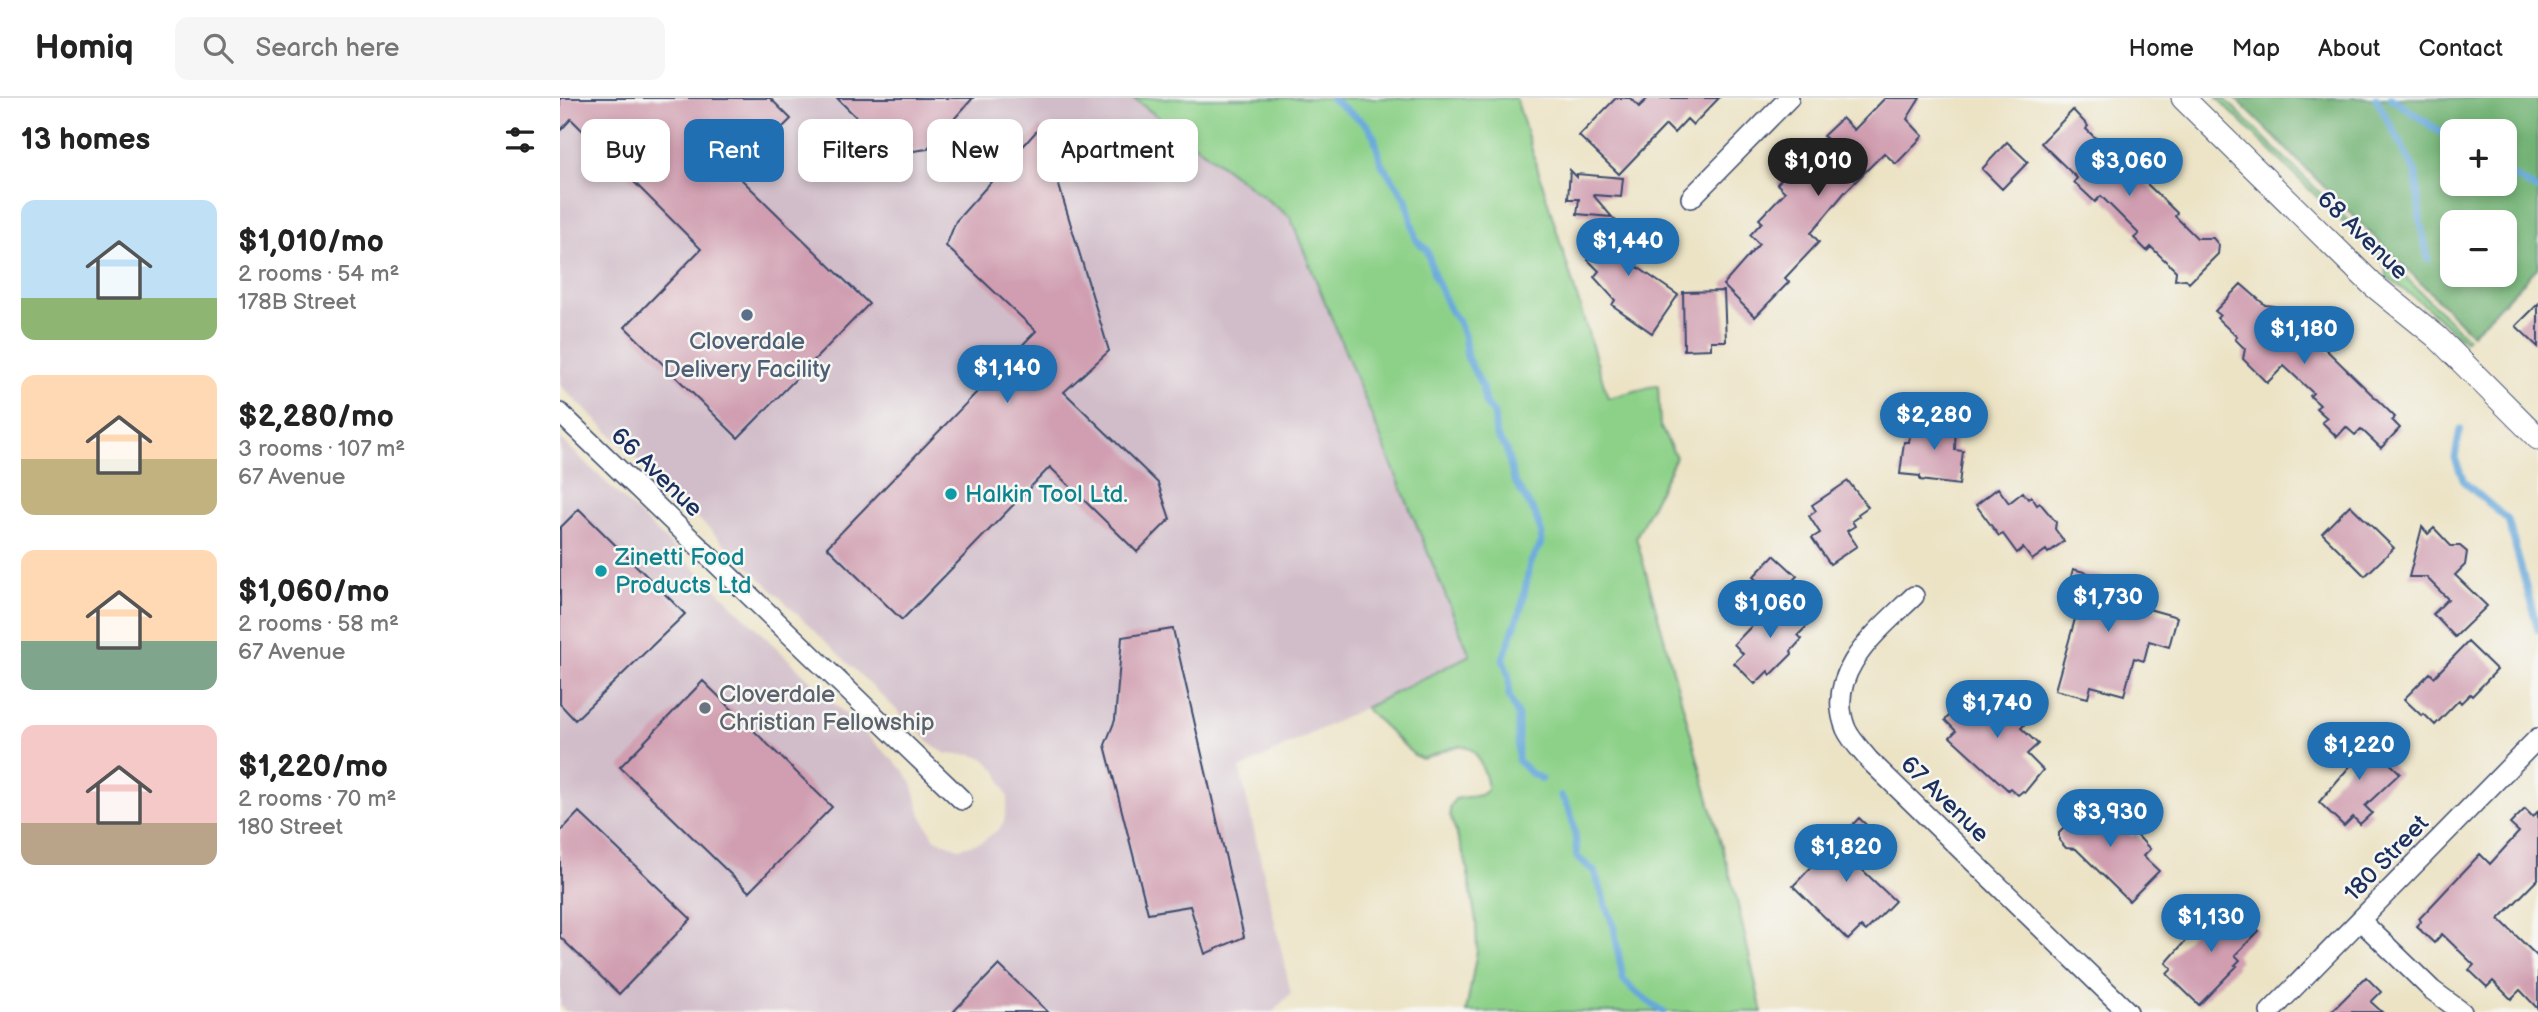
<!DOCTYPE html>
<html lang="en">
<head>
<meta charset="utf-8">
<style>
	body { margin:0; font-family:"Balsamiq Sans",sans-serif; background:#f6f6f6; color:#222; height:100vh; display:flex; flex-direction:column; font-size:26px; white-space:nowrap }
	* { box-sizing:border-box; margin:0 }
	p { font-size:23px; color:#767676 }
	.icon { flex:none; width:38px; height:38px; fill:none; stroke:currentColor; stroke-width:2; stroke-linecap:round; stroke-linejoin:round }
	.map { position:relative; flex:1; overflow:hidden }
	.side { display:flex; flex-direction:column; background:#fff; width:560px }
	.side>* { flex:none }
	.hud { position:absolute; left:21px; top:21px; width:665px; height:63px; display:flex; gap:14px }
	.controls { position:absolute; left:1880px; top:21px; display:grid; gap:14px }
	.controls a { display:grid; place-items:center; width:77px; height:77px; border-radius:14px; background:#fff; box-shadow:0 4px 10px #0003; font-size:35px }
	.price { position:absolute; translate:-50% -60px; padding:0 16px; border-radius:24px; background:#1f6fb2; color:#fff; font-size:23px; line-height:46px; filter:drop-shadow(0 2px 4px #0008) }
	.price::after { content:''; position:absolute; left:50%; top:42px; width:21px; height:16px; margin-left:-10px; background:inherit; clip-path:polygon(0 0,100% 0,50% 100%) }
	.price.selected { background:#222; color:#fff }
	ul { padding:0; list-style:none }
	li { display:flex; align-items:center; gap:21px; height:175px; padding:0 21px }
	li span { display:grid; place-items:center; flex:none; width:196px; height:140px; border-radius:14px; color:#555 }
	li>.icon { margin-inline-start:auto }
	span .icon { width:84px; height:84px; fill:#fffc; stroke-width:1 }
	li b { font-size:30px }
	h2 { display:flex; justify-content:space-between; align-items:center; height:84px; padding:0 21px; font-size:30px }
	.pill { padding:0 24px; border-radius:14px; background:#fff; box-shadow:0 4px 10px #0003; font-size:24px; line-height:63px }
	.pill.selected { background:#1f6fb2; color:#fff }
	header { display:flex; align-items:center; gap:42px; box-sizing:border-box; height:98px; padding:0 35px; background:#fff; border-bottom:2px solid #e0e0e0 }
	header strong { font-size:33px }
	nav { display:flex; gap:38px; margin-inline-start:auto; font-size:24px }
	.search { width:490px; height:63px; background:#f6f6f6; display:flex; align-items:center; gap:18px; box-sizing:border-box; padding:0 24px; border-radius:14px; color:#767676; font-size:26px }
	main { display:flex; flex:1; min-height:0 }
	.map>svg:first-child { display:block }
</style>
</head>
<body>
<header>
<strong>Homiq</strong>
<div class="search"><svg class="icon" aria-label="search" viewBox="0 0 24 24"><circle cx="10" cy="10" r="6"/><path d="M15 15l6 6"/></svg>Search here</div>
<nav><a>Home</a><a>Map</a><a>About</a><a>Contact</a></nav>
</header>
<main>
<section class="side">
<h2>13 homes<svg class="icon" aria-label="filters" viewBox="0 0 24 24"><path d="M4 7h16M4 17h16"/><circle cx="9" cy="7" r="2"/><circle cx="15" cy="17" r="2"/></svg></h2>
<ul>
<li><span style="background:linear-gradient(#bfe0f5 70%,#8fb573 0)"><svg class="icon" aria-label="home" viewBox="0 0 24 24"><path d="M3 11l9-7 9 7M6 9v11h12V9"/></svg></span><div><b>$1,010/mo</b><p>2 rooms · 54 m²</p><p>178B Street</p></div></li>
<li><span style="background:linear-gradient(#ffd9b3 60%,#c2b280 0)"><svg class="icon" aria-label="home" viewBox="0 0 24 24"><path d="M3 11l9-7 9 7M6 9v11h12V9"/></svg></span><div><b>$2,280/mo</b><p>3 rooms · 107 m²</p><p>67 Avenue</p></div></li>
<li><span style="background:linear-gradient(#ffd9b3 65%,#7fa58c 0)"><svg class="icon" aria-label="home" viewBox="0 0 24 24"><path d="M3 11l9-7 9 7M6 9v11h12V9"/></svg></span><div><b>$1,060/mo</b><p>2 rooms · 58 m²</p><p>67 Avenue</p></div></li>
<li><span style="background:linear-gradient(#f6c9c9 70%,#b9a48a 0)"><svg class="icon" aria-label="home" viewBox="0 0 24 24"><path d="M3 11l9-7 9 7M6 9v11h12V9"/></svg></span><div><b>$1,220/mo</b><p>2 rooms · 70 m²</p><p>180 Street</p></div></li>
</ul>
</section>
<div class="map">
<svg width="1978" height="914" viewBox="0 0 1978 914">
	<rect width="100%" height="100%" fill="#f6f6f2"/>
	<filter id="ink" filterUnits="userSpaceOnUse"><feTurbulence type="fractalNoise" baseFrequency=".0143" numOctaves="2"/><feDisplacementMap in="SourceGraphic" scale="14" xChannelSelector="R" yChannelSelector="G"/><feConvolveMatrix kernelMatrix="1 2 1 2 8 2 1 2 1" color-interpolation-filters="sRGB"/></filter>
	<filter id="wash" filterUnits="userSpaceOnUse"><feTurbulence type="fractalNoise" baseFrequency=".00686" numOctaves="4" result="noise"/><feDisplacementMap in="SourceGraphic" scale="28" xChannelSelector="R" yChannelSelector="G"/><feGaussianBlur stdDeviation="1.57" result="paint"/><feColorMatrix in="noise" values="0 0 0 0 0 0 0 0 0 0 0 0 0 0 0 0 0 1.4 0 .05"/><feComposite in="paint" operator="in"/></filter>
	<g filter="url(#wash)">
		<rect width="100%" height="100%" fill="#ece3c5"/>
		<path fill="#d1bdc9" d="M 0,0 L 573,0 L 730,118 L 911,557 L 680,671 L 731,895 L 713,914 L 7,914 L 0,908 L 0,340 L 344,673 L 352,685 L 361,717 L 375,741 L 399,750 L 422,744 L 439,731 L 444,723 L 448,700 L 437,673 L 425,661 L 412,657 L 387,656 L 376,650 L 0,287 Z"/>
		<path fill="#8dd189" stroke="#548074" stroke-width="2" d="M 573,0 L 956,0 L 1048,300 L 1098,287 L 1100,328 L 1116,359 L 1076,439 L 1176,799 L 1202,914 L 906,914 L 917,853 L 916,823 L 906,764 L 890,717 L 890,709 L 895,701 L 920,697 L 927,692 C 928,682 924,674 920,665 C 909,634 885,654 862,661 L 854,657 L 805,610 L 910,557 L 730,119 Z
			M 1657,0 L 1664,0 L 1907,240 L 1904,243 L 1862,205 L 1828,180 L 1824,165 Z"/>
		<path fill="#72b375" stroke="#46716a" stroke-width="2" fill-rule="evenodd" d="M 1675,0 L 1978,0 L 1978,169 L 1912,236 ZM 1892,33 L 1944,33 L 1944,86 L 1892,86 ZM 1892,124 L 1944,124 L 1944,177 L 1892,177 Z"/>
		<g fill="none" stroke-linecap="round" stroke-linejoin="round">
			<path stroke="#66a8da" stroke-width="7" d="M 771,0 L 807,27 L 814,38 L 821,65 L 846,101 L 856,142 L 867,152 L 874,177 L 890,212 L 899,224 L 904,237 L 907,259 L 922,288 L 925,305 L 934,316 L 936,337 L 946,351 L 954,382 L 975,416 L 982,436 L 980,448 L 970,466 L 962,507 L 943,561 L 949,579 L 949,598 L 958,618 L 958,662 L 969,674 L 982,681
				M 1816,0 L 1856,75 L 1860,122 L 1868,161
				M 1831,0 L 1892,42
				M 1944,73 L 1978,92
				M 1900,331 L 1895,360 L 1904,384 L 1948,422 L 1978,532
				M 1001,698 C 1015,716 1015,737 1017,759 L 1034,773 L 1054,830 L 1063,881 L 1072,891 L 1103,914"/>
		</g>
		<g id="blocks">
			<path fill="#d09eb0" d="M 0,0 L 210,0 L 231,21 L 176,76 L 309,206 L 178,340 L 65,229 L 141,151 L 11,21 L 0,33 Z
				M 277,0 L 413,0 L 367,51 L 333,56 Z
				M 1056,0 L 1070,0 L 1079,9 L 1088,0 L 1159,0 L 1133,27 L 1127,21 L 1114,35 L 1106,27 L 1059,76 L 1019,38 Z
				M 1325,0 L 1360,0 L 1347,21 L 1363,38 L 1336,66 L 1324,55 L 1285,94 L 1251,135 L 1259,144 L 1225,180 L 1229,184 L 1195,219 L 1163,187 L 1199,146 L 1190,137 L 1202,124 L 1199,121 L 1225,94 L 1217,86 L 1230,71 L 1235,75 L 1266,40 L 1263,38 L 1282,20 L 1294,32 Z
				M 1513,12 L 1528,28 L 1526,31 L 1552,56 L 1554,54 L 1617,115 L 1615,118 L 1637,140 L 1653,140 L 1659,147 L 1658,156 L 1629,185 L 1626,181 L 1615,182 L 1616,173 L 1591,149 L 1587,153 L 1574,140 L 1579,136 L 1541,98 L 1535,104 L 1514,84 L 1517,80 L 1481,45 Z
				M 481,28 L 549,253 L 504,294 L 598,385 L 610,421 L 577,454 L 490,369 L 342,522 L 267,449 L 476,233 L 386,148 L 396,123 Z
				M 1447,44 L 1468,64 L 1442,91 L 1422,71 Z
				M 1010,72 L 1017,79 L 1017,76 L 1063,80 L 1061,99 L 1033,97 L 1052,119 L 1017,116 L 1019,101 L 1008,101 Z
				M 1054,121 L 1082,153 L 1070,164 L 1118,197 L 1092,235 L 1052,207 L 1055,202 L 1034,179 L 1039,173 L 1028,162 L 1033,157 L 1025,148 Z
				M 1681,186 L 1705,207 L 1714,208 L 1734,226 L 1738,222 L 1751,235 L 1750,236 L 1835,319 L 1832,322 L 1840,330 L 1821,350 L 1801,331 L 1795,337 L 1786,329 L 1777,339 L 1762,324 L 1767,320 L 1756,310 L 1760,307 L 1750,298 L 1753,295 L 1724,268 L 1707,285 L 1683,261 L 1685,251 L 1675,241 L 1677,239 L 1657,220 L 1660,217 L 1655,213 Z
				M 1164,193 L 1166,243 L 1151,243 L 1151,251 L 1124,252 L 1123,194 Z
				M 1978,206 L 1978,249 L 1956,228 Z
				M 1377,315 L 1393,317 L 1392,321 L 1396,321 L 1395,352 L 1403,353 L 1399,387 L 1360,382 L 1360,378 L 1340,376 L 1344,344 L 1349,344 L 1351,330 L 1361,331 Z
				M 1288,383 L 1308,409 L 1298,416 L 1299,418 L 1292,423 L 1295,428 L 1287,433 L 1297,448 L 1270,466 L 1252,440 L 1260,435 L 1249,418 L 1256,413 L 1252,407 Z
				M 1438,390 L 1449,405 L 1463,394 L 1468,401 L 1471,398 L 1477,407 L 1480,405 L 1496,424 L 1495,431 L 1504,443 L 1488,455 L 1486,452 L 1472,462 L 1463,450 L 1457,455 L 1443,436 L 1439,438 L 1416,407 Z
				M 1790,407 L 1834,450 L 1805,478 L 1762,435 Z
				M 19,411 L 125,516 L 15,622 L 0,606 L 0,430 Z
				M 1862,429 L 1868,436 L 1874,430 L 1891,448 L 1900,448 L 1907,454 L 1905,467 L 1895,477 L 1927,508 L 1895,539 L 1873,516 L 1888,501 L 1866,479 L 1849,479 Z
				M 1214,457 L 1237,478 L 1216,500 L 1193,479 Z
				M 1513,471 L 1561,484 L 1560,488 L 1589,495 L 1585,510 L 1617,519 L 1609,549 L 1589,543 L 1584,563 L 1574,560 L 1564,597 L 1531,588 L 1528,600 L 1495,592 L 1517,514 L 1503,511 Z
				M 1222,497 L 1250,525 L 1238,537 L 1242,541 L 1231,553 L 1232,556 L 1211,577 L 1208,573 L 1195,586 L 1174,565 L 1183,556 L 1174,546 Z
				M 613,531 L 684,839 L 645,856 L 630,808 L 588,815 L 545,647 L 555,622 L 562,539 Z
				M 1908,544 L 1937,572 L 1912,598 L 1910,596 L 1901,605 L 1899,602 L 1875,627 L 1864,616 L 1862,618 L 1844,601 L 1870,575 L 1874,579 Z
				M 143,583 L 272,709 L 189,794 L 60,669 Z
				M 1409,598 L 1416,598 L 1423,605 L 1430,599 L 1442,607 L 1450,599 L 1471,620 L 1461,630 L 1478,646 L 1467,656 L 1483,672 L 1465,694 L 1463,693 L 1458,697 L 1450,690 L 1448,692 L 1390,639 L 1396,633 L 1385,622 Z
				M 1798,635 L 1840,675 L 1805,708 L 1812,715 L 1800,726 L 1793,719 L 1784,728 L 1759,704 L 1791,667 L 1779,655 Z
				M 1535,701 L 1572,738 L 1575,735 L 1590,751 L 1583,758 L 1599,773 L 1569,803 L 1516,751 L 1506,750 L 1499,742 L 1499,735 L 1532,702 Z
				M 1965,711 L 1973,719 L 1978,713 L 1978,781 L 1939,821 L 1978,859 L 1978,911 L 1960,892 L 1951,901 L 1933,883 L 1927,889 L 1909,872 L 1914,867 L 1882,836 L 1874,845 L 1856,828 L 1861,823 L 1859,821 L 1920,756 L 1930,766 L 1959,734 L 1950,726 Z
				M 19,714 L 131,821 L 59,896 L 0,839 L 0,734 Z
				M 1299,720 L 1319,739 L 1294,764 L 1335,803 L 1306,833 L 1301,829 L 1288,842 L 1233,788 Z
				M 1673,807 L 1699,833 L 1675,857 L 1680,862 L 1675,867 L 1677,868 L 1639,907 L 1607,876 L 1612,871 L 1606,865 L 1640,826 L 1656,825 Z
				M 439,867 L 488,914 L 393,914 Z
				M 1806,879 L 1821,894 L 1811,904 L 1822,914 L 1771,914 Z"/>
		</g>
	</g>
	<g filter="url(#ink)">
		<use href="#blocks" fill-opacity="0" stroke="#3a4a6d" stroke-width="2"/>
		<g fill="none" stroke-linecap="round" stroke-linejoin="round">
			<defs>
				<path id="minor" d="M 1131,100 L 1229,0
					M 0,315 L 402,702
					M 1354,498 C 1319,532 1263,575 1286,631 C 1291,642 1301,652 1309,662 L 1568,914
					M 1800,822 L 1872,892 L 1902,914
					M 1710,914 L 1978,640"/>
				<path id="tertiary" d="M 1623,0 L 1813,187 L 1877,239 L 1978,340"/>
			</defs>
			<use href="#minor" stroke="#3a4a6d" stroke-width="22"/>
			<use href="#tertiary" stroke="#3a4a6d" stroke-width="25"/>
			<use href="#minor" stroke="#fff" stroke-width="19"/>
			<use href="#tertiary" stroke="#fff" stroke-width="23"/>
		</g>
	</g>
	<circle fill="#5c6f8a" stroke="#f6f6f2" stroke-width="2.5" cx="187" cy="217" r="7"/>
	<g fill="#0f9aa8" stroke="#f6f6f2" stroke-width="2.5">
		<circle cx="391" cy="396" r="7"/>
		<circle cx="41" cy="473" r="7"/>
	</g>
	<circle fill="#6b7280" stroke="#f6f6f2" stroke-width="2.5" cx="145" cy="610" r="7"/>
	<g text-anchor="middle" stroke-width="5" stroke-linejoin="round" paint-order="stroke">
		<g font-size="24" fill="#1b2f5e" stroke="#f6f6f2">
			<text transform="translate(1803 137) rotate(44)" y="8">68 Avenue</text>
			<text transform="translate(97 374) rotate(44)" y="8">66 Avenue</text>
			<text transform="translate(1385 701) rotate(44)" y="8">67 Avenue</text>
			<text transform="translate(1826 760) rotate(-46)" y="8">180 Street</text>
		</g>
		<g font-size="24" fill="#4e5e75" stroke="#f6f6f2">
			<text x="187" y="251">Cloverdale<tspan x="187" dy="28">Delivery Facility</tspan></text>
		</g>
		<g font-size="24" fill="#0d838f" stroke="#f6f6f2" text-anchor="start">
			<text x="405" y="404">Halkin Tool Ltd.</text>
			<text x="55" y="467">Zinetti Food<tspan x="55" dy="28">Products Ltd</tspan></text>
		</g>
		<g font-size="24" fill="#5b616d" stroke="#f6f6f2" text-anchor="start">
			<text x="159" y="604">Cloverdale<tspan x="159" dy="28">Christian Fellowship</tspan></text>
		</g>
	</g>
</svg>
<div class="controls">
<a>+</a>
<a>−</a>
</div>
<b class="price selected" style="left:1258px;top:100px">$1,010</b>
<b class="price" style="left:1569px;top:100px">$3,060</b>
<b class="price" style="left:1068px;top:180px">$1,440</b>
<b class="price" style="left:1744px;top:268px">$1,180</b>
<b class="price" style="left:447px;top:307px">$1,140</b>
<b class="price" style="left:1374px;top:354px">$2,280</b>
<b class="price" style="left:1548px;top:536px">$1,730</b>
<b class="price" style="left:1210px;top:542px">$1,060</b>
<b class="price" style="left:1437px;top:642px">$1,740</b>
<b class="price" style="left:1799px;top:684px">$1,220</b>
<b class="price" style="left:1550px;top:751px">$3,930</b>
<b class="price" style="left:1286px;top:786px">$1,820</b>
<b class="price" style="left:1651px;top:856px">$1,130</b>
<div class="hud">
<a class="pill">Buy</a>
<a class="pill selected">Rent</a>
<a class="pill">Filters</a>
<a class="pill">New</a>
<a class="pill">Apartment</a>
</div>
</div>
</main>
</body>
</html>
